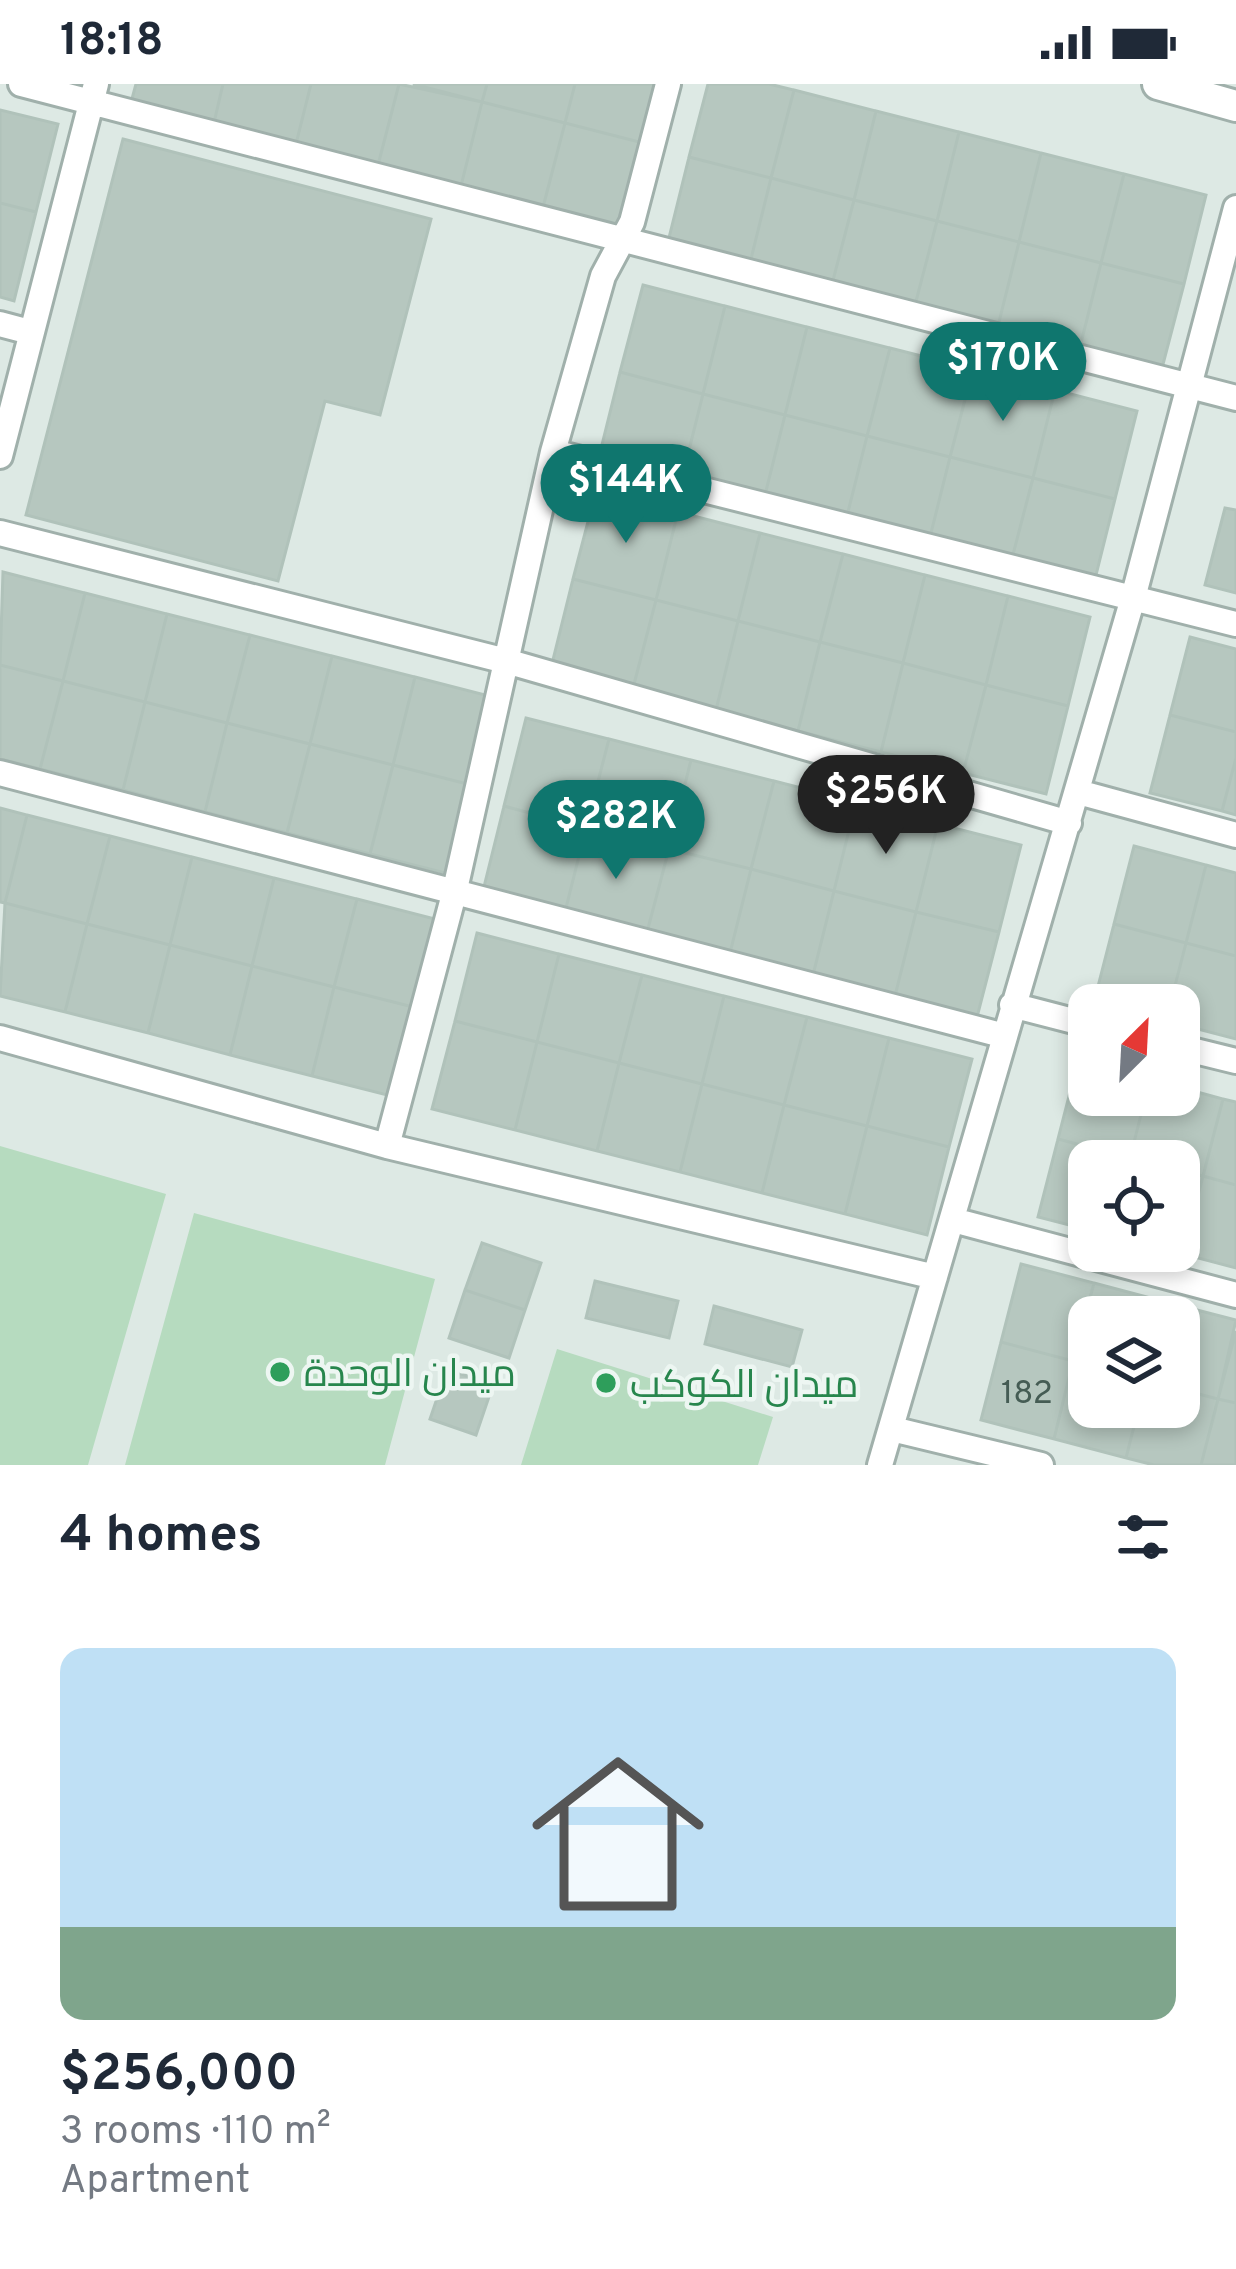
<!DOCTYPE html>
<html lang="en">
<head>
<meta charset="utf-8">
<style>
	body { margin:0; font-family:Overpass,Cairo,sans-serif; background:#f6f6f7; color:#1f2937; height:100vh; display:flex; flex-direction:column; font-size:45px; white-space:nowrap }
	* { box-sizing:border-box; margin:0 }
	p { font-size:39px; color:#747a83 }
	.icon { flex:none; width:66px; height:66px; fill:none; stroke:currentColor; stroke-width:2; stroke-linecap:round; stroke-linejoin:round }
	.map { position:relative; height:1381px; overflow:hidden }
	.sheet { display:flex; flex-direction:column; background:#fff; flex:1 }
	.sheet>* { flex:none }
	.needle { width:78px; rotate:24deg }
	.fabs { position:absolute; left:1068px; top:900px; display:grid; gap:24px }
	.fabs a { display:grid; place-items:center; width:132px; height:132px; border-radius:24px; background:#fff; box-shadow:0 6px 18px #0003; font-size:60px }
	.price { position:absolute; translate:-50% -102px; padding:0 27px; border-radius:42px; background:#0f766e; color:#fff; font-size:39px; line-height:78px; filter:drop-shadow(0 3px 6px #0008) }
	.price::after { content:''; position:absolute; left:50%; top:72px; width:36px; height:27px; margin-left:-18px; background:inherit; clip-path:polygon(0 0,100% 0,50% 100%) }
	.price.selected { background:#222; color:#fff }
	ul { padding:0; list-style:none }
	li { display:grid; align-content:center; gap:24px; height:636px; padding:0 60px }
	li span { display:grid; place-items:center; height:372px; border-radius:24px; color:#555 }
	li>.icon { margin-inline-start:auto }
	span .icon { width:216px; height:216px; fill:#fffc; stroke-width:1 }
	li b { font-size:51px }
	h2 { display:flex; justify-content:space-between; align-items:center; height:144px; padding:0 60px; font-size:51px }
	.status { display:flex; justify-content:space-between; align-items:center; height:84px; padding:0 60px; background:#fff; direction:ltr }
	.status svg { height:33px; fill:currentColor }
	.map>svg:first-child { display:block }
</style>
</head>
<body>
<div class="status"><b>18:18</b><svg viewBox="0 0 49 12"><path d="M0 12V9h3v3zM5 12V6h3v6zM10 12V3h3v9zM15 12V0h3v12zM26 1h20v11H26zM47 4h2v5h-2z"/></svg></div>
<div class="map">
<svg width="1236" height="1381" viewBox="0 0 1236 1381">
	<rect width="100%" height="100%" fill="#dde9e4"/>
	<path fill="#b6dbbf" d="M 0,1062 L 166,1110 L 88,1381 L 0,1381 Z
		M 194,1129 L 435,1195 L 385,1381 L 125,1381 Z
		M 557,1265 L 773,1333 L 758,1381 L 521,1381 Z"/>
	<path fill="#b6c7bf" stroke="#b0c2ba" stroke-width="3" d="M 136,0 L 223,0 L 213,43 L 130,22 Z
		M 223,0 L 311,0 L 295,64 L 213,43 Z
		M 311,0 L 399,0 L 377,85 L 295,64 Z
		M 399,0 L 482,18 L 460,106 L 377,85 Z
		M 413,0 L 487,0 L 482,18 Z
		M 487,0 L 575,0 L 565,39 L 482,18 Z
		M 575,0 L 663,0 L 647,60 L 565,39 Z
		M 708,0 L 769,0 L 794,6 L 771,94 L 689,73 Z
		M 794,6 L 876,27 L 854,116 L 771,94 Z
		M 482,18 L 565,39 L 542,127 L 460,106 Z
		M 0,26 L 58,40 L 36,128 L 0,119 Z
		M 876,27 L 959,48 L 937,137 L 854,116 Z
		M 565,39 L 647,60 L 625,148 L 542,127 Z
		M 959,48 L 1041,69 L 1019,158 L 937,137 Z
		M 123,55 L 431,135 L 380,331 L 325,317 L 278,497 L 26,431 Z
		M 1041,69 L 1124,90 L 1101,179 L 1019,158 Z
		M 689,73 L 771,94 L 749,183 L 667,162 Z
		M 1124,90 L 1206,111 L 1184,200 L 1101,179 Z
		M 771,94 L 854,116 L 831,204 L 749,183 Z
		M 854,116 L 937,137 L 914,225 L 831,204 Z
		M 0,119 L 36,128 L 14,217 L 0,213 Z
		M 937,137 L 1019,158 L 997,246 L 914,225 Z
		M 1019,158 L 1101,179 L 1079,267 L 997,246 Z
		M 1101,179 L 1184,200 L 1161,288 L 1079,267 Z
		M 643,201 L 725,222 L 703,310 L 620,288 Z
		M 725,222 L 807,243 L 785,331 L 703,310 Z
		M 807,243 L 890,264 L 867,352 L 785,331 Z
		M 890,264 L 973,285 L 950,373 L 867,352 Z
		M 973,285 L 1055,306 L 1033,394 L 950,373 Z
		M 620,288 L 703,310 L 681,398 L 598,377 Z
		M 1055,306 L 1137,327 L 1115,415 L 1033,394 Z
		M 703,310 L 785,331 L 763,419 L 681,398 Z
		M 785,331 L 867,352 L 845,440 L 763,419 Z
		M 867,352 L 950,373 L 928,461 L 845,440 Z
		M 950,373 L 1033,394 L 1010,482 L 928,461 Z
		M 1033,394 L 1115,415 L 1093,503 L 1010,482 Z
		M 596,407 L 678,428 L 656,516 L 573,495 Z
		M 1225,424 L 1236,426 L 1236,509 L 1205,501 Z
		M 678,428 L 760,449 L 738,537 L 656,516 Z
		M 760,449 L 843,470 L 820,558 L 738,537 Z
		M 843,470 L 925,491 L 903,579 L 820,558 Z
		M 3,488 L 85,509 L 63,597 L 0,581 Z
		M 925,491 L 1008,512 L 986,601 L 903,579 Z
		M 573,495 L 656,516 L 633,604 L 551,584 Z
		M 85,509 L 167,530 L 145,618 L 63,597 Z
		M 1008,512 L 1090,533 L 1068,622 L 986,601 Z
		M 656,516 L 738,537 L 716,626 L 633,604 Z
		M 167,530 L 250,551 L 227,639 L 145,618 Z
		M 738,537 L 820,558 L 798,647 L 716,626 Z
		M 250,551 L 332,572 L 310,660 L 227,639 Z
		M 1190,553 L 1236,565 L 1236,648 L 1170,631 Z
		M 820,558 L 903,579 L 881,668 L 798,647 Z
		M 332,572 L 415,593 L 393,681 L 310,660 Z
		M 903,579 L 986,601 L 963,689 L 881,668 Z
		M 0,581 L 63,597 L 40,685 L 0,675 Z
		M 415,593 L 497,614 L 475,702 L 393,681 Z
		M 63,597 L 145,618 L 123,706 L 40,685 Z
		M 986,601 L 1068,622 L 1046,710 L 963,689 Z
		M 145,618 L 227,639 L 205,728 L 123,706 Z
		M 1170,631 L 1236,648 L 1236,674 L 1222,727 L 1150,709 Z
		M 526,634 L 609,655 L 586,744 L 504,722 Z
		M 227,639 L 310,660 L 287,749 L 205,728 Z
		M 609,655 L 691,676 L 669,765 L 586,744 Z
		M 310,660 L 393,681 L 370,770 L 287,749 Z
		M 1236,674 L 1236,731 L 1222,727 Z
		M 691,676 L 774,697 L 751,785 L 669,765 Z
		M 393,681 L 475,702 L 453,791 L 370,770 Z
		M 774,697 L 856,718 L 834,807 L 751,785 Z
		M 856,718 L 938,740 L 916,828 L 834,807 Z
		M 504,722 L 586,744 L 564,832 L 482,811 Z
		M 0,724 L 27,731 L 5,819 L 0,818 Z
		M 27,731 L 110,752 L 87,840 L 5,819 Z
		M 938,740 L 1021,761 L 999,848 L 916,828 Z
		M 586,744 L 669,765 L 646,852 L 564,832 Z
		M 110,752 L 192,773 L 170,861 L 87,840 Z
		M 1134,762 L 1206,781 L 1186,859 L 1114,840 Z
		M 669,765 L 751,785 L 729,873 L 646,852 Z
		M 192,773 L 274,794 L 252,882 L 170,861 Z
		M 1206,781 L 1236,789 L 1236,872 L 1186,859 Z
		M 751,785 L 834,807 L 812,895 L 729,873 Z
		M 274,794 L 357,815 L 334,903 L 252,882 Z
		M 834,807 L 916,828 L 894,916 L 812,895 Z
		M 357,815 L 439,836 L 417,924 L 334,903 Z
		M 5,819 L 87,840 L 65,928 L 0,912 Z
		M 916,828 L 999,848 L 976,937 L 894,916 Z
		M 87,840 L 170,861 L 148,949 L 65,928 Z
		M 1114,840 L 1186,859 L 1170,921 L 1094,918 Z
		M 477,849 L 559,870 L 537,958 L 455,937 Z
		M 1186,859 L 1236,872 L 1236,955 L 1179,940 L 1179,921 L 1170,921 Z
		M 170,861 L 252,882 L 230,971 L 148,949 Z
		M 559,870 L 642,891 L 619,979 L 537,958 Z
		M 252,882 L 334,903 L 312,992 L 230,971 Z
		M 642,891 L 724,912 L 702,1000 L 619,979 Z
		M 334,903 L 417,924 L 395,1013 L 312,992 Z
		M 724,912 L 807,933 L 784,1021 L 702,1000 Z
		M 807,933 L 889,954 L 867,1042 L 784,1021 Z
		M 455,937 L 537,958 L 515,1046 L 432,1025 Z
		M 889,954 L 972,975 L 949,1063 L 867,1042 Z
		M 537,958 L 619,979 L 597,1067 L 515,1046 Z
		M 1078,977 L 1089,980 L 1089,1011 L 1146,1011 L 1130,1074 L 1058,1055 Z
		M 619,979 L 702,1000 L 680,1088 L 597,1067 Z
		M 702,1000 L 784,1021 L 762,1109 L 680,1088 Z
		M 1179,1003 L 1223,1015 L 1203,1092 L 1179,1086 L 1179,1077 L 1130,1074 L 1146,1011 L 1179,1011 Z
		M 1223,1015 L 1236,1018 L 1236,1101 L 1203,1092 Z
		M 784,1021 L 867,1042 L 845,1130 L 762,1109 Z
		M 867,1042 L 949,1063 L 927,1151 L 845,1130 Z
		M 1058,1055 L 1130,1074 L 1089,1077 L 1089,1146 L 1038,1133 Z
		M 1179,1086 L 1203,1092 L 1183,1170 L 1170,1167 L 1179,1167 Z
		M 1203,1092 L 1236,1101 L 1236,1184 L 1183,1170 Z
		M 482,1159 L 541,1179 L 525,1226 L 465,1206 Z
		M 1021,1180 L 1094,1199 L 1073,1277 L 1001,1258 Z
		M 595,1197 L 678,1217 L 669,1254 L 586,1234 Z
		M 1094,1199 L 1166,1218 L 1162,1233 L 1089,1233 L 1089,1281 L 1073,1277 Z
		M 465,1206 L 525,1226 L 509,1274 L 449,1254 Z
		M 1166,1218 L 1236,1236 L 1218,1315 L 1179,1305 L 1179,1233 L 1162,1233 Z
		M 714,1222 L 802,1246 L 792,1283 L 705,1260 Z
		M 1236,1247 L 1236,1319 L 1218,1315 Z
		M 1001,1258 L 1073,1277 L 1054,1355 L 981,1336 Z
		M 1073,1277 L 1089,1281 L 1089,1323 L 1139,1323 L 1126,1374 L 1054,1355 Z
		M 447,1285 L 493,1301 L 476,1351 L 430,1335 Z
		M 1179,1305 L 1218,1315 L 1201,1381 L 1154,1381 L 1126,1374 L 1139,1323 L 1179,1323 Z
		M 1218,1315 L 1236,1319 L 1236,1381 L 1201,1381 Z"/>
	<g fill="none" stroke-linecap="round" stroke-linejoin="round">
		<defs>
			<path id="minor" d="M 21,0 L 1236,314
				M 0,240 L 30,248
				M 553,368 L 1236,540
				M 0,372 L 96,0
				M 0,449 L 506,577 L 1069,739
				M 0,689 L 1005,952
				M 1078,708 L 1236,751
				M 1012,921 L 1089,941
				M 0,954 L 387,1062 L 935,1193
				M 1179,963 L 1236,977
				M 387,1062 L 454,810 L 553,368 L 603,192 L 632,138 L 668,0
				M 953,1136 L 1236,1211
				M 892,1345 L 1041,1381
				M 880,1381 L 1133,514 L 1236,124"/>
			<path id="tertiary" d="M 1158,0 L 1236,22"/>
		</defs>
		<use href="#minor" stroke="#a0b0ab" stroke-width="30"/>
		<use href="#tertiary" stroke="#a0b0ab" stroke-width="36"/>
		<use href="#minor" stroke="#fff" stroke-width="24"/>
		<use href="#tertiary" stroke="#fff" stroke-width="30"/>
	</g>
	<g fill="#2e9e5b" stroke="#edf6f2" stroke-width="4.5">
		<circle cx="280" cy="1288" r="12"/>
		<circle cx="606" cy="1299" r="12"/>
	</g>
	<g text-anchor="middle" stroke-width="9" stroke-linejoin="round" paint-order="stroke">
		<g font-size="33" fill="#455c54">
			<text x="1027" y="1319">182</text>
		</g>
		<g font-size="39" fill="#27864d" stroke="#edf6f2" text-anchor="start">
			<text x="304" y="1302">ميدان الوحدة</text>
			<text x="630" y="1313">ميدان الكوكب</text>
		</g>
	</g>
</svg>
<div class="fabs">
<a><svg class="needle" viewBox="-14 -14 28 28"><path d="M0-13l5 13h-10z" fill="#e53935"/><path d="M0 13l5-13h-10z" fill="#747a83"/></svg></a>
<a><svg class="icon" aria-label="locate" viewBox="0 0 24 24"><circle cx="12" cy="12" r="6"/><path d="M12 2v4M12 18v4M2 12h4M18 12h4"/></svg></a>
<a><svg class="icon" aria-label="layers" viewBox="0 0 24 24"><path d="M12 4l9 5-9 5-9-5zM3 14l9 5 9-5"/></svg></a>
</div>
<b class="price" style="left:1003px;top:340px">$170K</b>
<b class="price" style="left:626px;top:462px">$144K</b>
<b class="price selected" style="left:886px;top:773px">$256K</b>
<b class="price" style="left:616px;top:798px">$282K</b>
</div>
<section class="sheet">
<h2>4 homes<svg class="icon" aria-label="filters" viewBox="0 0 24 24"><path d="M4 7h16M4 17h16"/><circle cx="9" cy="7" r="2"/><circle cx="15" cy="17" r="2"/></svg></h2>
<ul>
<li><span style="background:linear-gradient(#bfe0f5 75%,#7fa58c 0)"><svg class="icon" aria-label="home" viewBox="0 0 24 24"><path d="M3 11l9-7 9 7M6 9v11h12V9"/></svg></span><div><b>$256,000</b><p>3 rooms · 110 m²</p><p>Apartment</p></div></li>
</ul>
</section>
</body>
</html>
